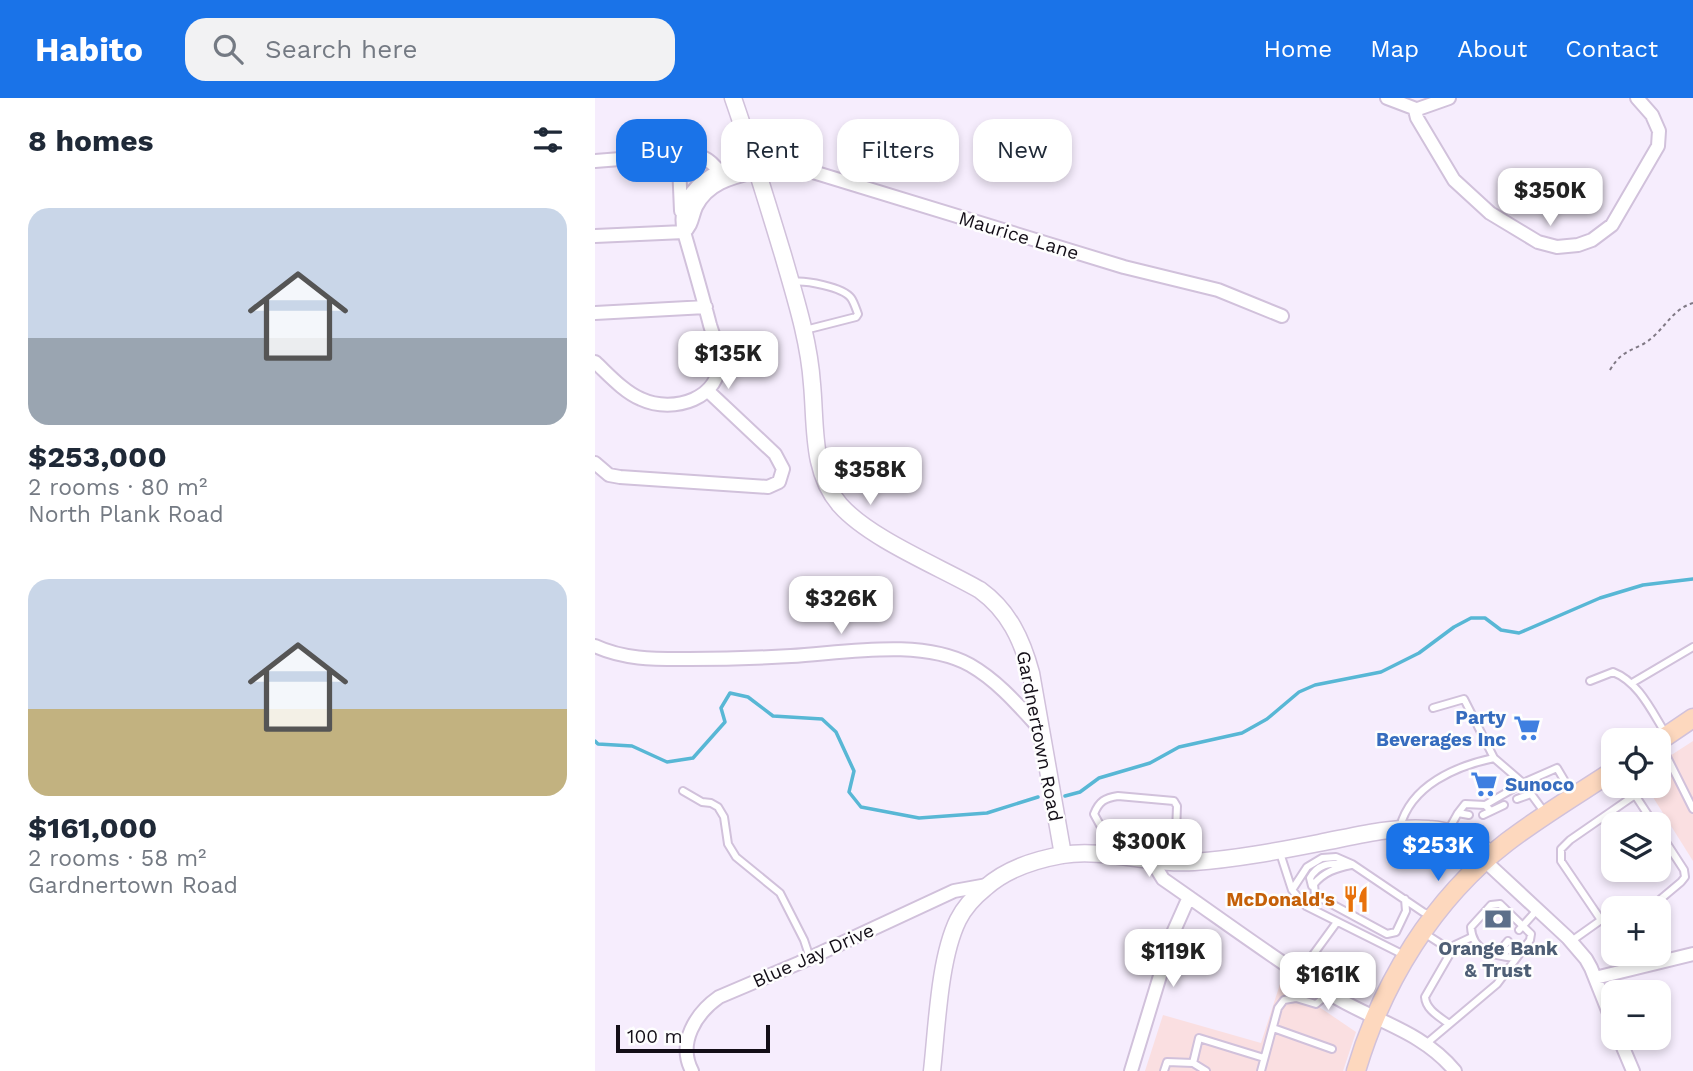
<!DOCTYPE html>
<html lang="en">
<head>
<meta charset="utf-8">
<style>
	body { margin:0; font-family:"Work Sans",sans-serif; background:#f2f2f3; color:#1f2937; height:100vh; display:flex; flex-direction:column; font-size:26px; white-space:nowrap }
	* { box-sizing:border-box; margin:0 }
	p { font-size:23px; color:#747a83 }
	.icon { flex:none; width:38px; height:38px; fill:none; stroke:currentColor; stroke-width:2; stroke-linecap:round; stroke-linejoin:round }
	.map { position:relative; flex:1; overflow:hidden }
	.side { display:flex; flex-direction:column; background:#fff; width:595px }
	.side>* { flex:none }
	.hud { position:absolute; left:21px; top:21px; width:665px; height:63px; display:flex; gap:14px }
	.fabs { position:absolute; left:1006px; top:630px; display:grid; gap:14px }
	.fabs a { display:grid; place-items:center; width:70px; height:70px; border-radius:14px; background:#fff; box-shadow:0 4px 10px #0003; font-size:35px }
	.scale { position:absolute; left:21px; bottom:18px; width:154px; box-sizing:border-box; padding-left:7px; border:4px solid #130e17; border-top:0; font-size:19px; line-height:24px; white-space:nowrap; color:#130e17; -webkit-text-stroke:5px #fefefe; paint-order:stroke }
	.price { position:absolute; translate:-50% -60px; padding:0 16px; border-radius:14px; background:#fff; color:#222; font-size:23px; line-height:46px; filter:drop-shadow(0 2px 4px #0008) }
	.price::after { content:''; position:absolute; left:50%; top:42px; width:21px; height:16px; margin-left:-10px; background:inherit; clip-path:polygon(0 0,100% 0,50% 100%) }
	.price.selected { background:#1a73e8; color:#fff }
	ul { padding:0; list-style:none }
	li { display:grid; align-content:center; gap:14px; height:371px; padding:0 28px }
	li span { display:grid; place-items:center; height:217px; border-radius:21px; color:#555 }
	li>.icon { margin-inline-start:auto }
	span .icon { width:126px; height:126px; fill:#fffc; stroke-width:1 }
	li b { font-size:30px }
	h2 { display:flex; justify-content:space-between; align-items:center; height:84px; padding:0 28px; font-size:30px }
	.chip { padding:0 24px; border-radius:21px; background:#fff; box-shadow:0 4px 10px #0003; font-size:24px; line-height:63px }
	.chip.selected { background:#1a73e8; color:#fff }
	header { display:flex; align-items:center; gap:42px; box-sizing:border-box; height:98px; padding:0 35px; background:#1a73e8; color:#fff }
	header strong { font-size:33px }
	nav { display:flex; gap:38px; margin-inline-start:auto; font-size:24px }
	.search { width:490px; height:63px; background:#f2f2f3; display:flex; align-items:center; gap:18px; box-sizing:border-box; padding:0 24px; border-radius:21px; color:#747a83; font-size:26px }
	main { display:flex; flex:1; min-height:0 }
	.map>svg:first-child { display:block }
</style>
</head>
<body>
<header>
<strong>Habito</strong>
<div class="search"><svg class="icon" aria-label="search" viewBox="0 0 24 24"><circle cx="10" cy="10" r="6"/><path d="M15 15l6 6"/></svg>Search here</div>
<nav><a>Home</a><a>Map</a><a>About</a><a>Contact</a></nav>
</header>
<main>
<section class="side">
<h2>8 homes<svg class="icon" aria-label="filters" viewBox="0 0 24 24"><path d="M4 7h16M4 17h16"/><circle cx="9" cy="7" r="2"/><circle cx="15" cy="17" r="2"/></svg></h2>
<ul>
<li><span style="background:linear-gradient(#c9d6e8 60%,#9aa5b1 0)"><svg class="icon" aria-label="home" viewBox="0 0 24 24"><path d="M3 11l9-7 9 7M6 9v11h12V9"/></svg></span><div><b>$253,000</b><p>2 rooms · 80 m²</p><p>North Plank Road</p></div></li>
<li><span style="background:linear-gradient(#c9d6e8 60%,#c2b280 0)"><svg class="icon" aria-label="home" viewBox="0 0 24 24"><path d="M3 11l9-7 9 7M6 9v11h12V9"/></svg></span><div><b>$161,000</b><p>2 rooms · 58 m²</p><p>Gardnertown Road</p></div></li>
</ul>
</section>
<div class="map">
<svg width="1098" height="973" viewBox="0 0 1098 973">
	<rect width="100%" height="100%" fill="#f6edfd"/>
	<path fill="#fadfe1" d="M 1098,643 L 1098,763 L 1051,688 L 1064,688 L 1064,665 Z
		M 686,883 L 761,934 L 748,973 L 550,973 L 568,917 L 666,945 Z"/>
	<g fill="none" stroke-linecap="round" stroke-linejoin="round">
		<path stroke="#58b7d5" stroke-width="3.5" d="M 0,643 L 3,646 L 37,648 L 72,664 L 98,660 L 130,624 L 126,610 L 135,595 L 153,599 L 178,618 L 227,621 L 241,634 L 259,673 L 254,694 L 266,709 L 324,720 L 392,715 L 443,699
			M 470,698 L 485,694 L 504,680 L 555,665 L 584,649 L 647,635 L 672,621 L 704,594 L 720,587 L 786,574 L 824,555 L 859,529 L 876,520 L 890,520 L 906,532 L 924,535 L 1005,500 L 1048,487 L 1098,481"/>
		<defs>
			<path id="service" d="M 197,184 C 210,182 248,189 256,200 C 259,204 261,211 263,216 L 261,219 L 210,232
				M 995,583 L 1018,574 C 1044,584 1057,614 1071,636
				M 1037,585 L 1098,549
				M 838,610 L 869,601 L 899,660
				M 1065,645 L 1098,711
				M 88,693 L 107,704 L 116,705 L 123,709 L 129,719 L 133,746 L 141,759 L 185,795 L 209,842 L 215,860
				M 1040,697 L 1059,726
				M 922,701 L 936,696
				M 890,707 L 928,685 L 950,715
				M 863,715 L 870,706 L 890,707 L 896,713
				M 888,717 L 909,707
				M 805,729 C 816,687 861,668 899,660 L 928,685 L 962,670 L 978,697
				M 853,733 L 863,715 L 874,717
				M 685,755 L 697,792
				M 580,762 L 582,708 L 579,703 L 523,698 C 510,700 504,703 499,716 L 505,727 L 516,733 L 581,737
				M 756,767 C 741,770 729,774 719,786 L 720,797 L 792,836 L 801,834 L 811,813 L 810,801
				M 717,788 L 715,780 C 723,766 734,765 749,766
				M 1055,810 L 1086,784 L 1090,779 L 1089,772 L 1065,735
				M 1006,822 L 1018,821
				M 924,832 L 942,812
				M 829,835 L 857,853
				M 975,844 L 1006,822 L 966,763 L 966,751 L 975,742 L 1040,697 L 1032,688
				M 908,856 L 907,850 L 913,843
				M 809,857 L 711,808 L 697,792 L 712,769 L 727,760 L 741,759 L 757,766 L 828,814 L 837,818
				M 906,857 L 919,848
				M 704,876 L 742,824
				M 854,926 C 845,919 831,912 830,899 L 860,847 L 877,839
				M 678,930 L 737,951
				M 832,945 L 902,886 L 935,842 L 936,836 L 905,806 L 896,807 L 876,829 C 877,854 900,858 920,860
				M 598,965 L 611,973
				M 569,973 L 572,964 L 598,965 L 604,940 L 669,960
				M 666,973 L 683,910 L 689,902 L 701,900 L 721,906 L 733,896"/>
			<path id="minor" d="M 792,0 L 821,11
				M 854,0 L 820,12 L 822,20 L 859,82 L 895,115 L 943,144 L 962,149 L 983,147 L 997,142 L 1017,127 L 1063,48 L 1064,33 L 1057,17 L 1042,0
				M 0,63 L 88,56
				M 86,113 L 84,66 L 85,59 L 88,56 C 106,55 119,63 127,79
				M 0,138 L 89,134 C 97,128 97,118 101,109 C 113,84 139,79 163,73
				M 0,215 L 111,209
				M 0,264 C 13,276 29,294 46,301 C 78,316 128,301 124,259 C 123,248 118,237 115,227 C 107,196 98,165 89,134 C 77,84 141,58 182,63 L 529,169 L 623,192 L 687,218
				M 0,365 L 14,377 L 25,379 L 173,389 L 184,384 L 188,371 L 180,356 L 113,293
				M 0,548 C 30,562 62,561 94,561 C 128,561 162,560 196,558 C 249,555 326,540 375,567 C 403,583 424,608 445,631
				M 557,763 L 568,781 C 623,819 678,860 735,896 C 778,923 826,932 860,973
				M 890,763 L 973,840 L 991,861 L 996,870 L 1018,925
				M 1000,880 L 1098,856
				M 1024,940 L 1038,973
				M 97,973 C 82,945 101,915 124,899 L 204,865 L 359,793 L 392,787
				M 536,973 L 578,835 L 594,799"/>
			<path id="tertiary" d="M 138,0 C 156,52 172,104 188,157 C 200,199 214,242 217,286 C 221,327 216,374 245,407 C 275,441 345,469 385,492 C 414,513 427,542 436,575 L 468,757
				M 337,973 C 342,929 344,861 363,822 C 369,810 380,798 390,790 C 411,771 439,762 467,757 C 510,750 555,767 599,764 C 641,761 683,753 724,745 C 761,738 797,728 834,731 C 858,732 877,744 897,756"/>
			<path id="secondary" d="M 1064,643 L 1098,620
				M 761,973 C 787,885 838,801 912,744 C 946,718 983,696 1018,673"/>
		</defs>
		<use href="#service" stroke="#d1c1db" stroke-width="10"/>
		<use href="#minor" stroke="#d1c1db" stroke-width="16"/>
		<use href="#tertiary" stroke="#d1c1db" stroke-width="19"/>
		<use href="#secondary" stroke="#d1c1db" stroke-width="21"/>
		<path stroke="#807985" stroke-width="2" stroke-dasharray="3.5 3.5" stroke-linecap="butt" d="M 1015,272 C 1029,248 1042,254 1059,238 C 1073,225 1079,211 1098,205"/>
		<use href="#service" stroke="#fff" stroke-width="6"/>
		<use href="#minor" stroke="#fff" stroke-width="12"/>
		<use href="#tertiary" stroke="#fff" stroke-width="16"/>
		<use href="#secondary" stroke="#fdd8be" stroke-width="18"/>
	</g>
	<defs>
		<symbol id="supermarket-bare" viewBox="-9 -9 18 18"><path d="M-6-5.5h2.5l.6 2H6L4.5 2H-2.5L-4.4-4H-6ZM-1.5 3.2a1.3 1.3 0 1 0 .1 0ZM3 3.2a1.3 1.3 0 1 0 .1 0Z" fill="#3f7fe0" stroke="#fefefe" stroke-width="2.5" paint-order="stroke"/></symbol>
		<symbol id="restaurant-bare" viewBox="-9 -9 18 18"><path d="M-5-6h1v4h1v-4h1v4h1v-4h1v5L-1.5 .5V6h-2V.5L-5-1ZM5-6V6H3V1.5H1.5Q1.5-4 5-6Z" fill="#e8710a" stroke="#fefefe" stroke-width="2.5" paint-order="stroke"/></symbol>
		<symbol id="bank-bare" viewBox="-9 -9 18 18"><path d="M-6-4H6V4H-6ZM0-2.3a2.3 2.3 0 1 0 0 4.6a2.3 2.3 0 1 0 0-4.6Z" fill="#5c6f8a" stroke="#fefefe" stroke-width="2.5" paint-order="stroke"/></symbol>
	</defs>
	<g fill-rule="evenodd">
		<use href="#supermarket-bare" x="913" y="611" width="38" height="38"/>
		<use href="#supermarket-bare" x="870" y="667" width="38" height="38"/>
		<use href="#restaurant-bare" x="742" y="782" width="38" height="38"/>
		<use href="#bank-bare" x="884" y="802" width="38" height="38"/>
	</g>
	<g text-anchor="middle" stroke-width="5" stroke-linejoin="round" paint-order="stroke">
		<g font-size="19" fill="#130e17" stroke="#fefefe">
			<text transform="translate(424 137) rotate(17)" y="7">Maurice Lane</text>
			<text transform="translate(445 638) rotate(79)" y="7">Gardnertown Road</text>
			<text transform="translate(218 857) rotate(-24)" y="7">Blue Jay Drive</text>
		</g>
		<g font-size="19" font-weight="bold" fill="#366cbe" stroke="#fefefe" text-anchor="end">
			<text x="911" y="626">Party<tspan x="911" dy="22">Beverages Inc</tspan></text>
			<text x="910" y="693" text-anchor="start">Sunoco</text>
		</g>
		<g font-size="19" font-weight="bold" fill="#c56008" stroke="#fefefe" text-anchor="end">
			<text x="740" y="808">McDonald's</text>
		</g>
		<g font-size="19" font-weight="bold" fill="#4e5e75" stroke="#fefefe">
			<text x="903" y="857">Orange Bank<tspan x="903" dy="22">&amp; Trust</tspan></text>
		</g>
	</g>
</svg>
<div class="fabs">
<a><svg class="icon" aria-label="locate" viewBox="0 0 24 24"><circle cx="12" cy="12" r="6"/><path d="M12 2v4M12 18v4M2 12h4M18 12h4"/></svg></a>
<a><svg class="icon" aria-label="layers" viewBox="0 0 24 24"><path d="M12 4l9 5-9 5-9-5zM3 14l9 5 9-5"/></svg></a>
<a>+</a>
<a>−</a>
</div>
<div class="scale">100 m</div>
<b class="price" style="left:955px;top:130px">$350K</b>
<b class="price" style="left:133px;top:293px">$135K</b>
<b class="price" style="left:275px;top:409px">$358K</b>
<b class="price" style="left:246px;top:538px">$326K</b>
<b class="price" style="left:554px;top:781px">$300K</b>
<b class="price selected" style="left:843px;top:785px">$253K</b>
<b class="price" style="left:578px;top:891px">$119K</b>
<b class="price" style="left:733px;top:914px">$161K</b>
<div class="hud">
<a class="chip selected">Buy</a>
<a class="chip">Rent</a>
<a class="chip">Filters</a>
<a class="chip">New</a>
</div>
</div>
</main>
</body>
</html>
